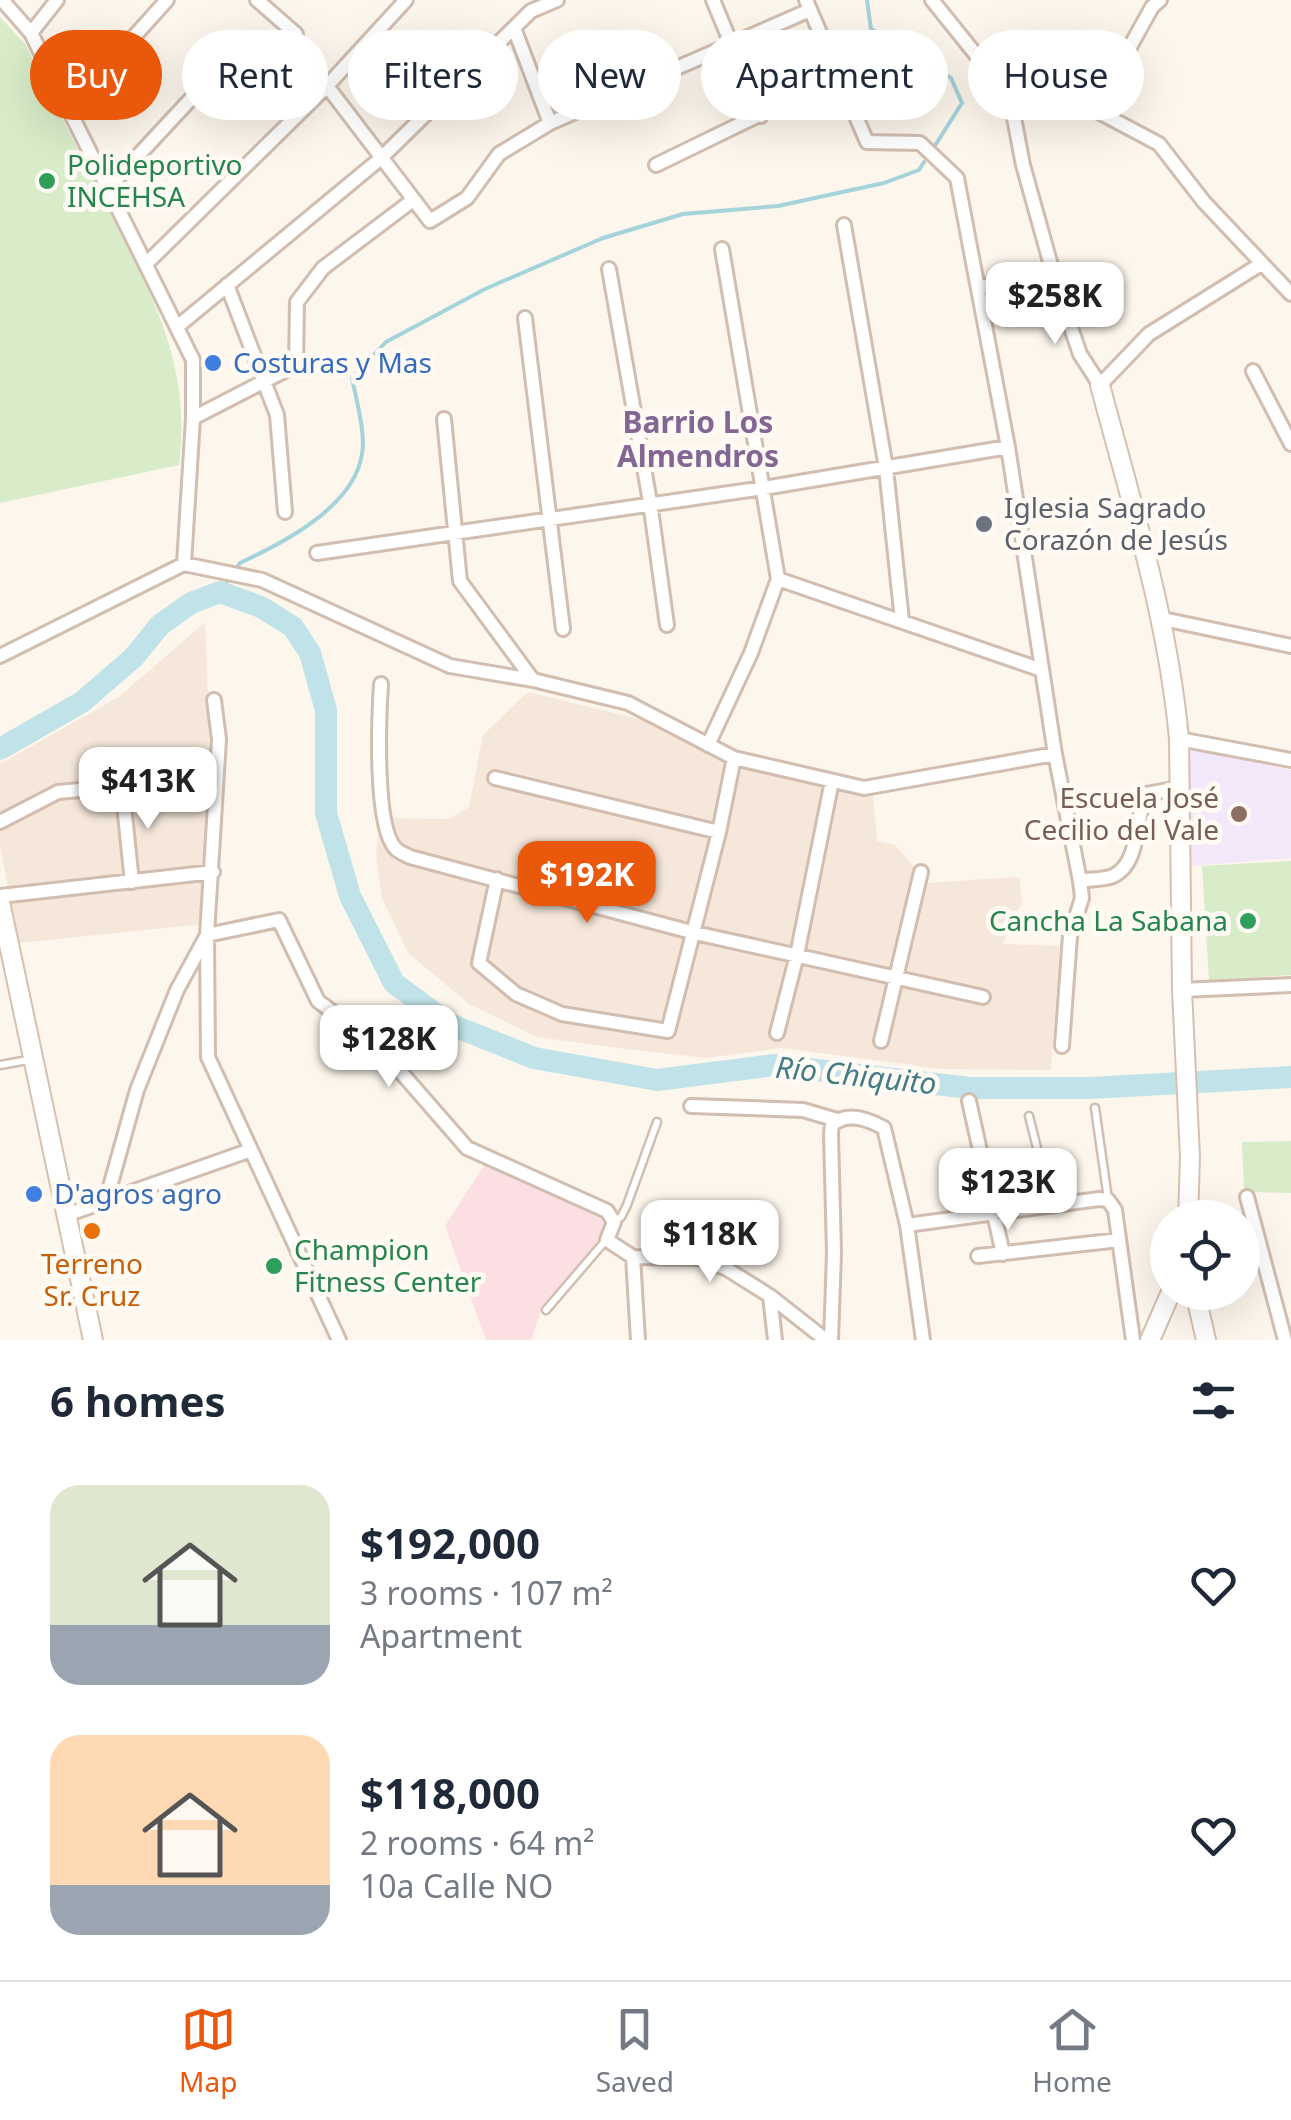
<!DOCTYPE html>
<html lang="en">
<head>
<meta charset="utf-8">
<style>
	body { margin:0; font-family:"Noto Sans",sans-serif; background:#f6f6f7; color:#1f2937; height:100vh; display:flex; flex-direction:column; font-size:38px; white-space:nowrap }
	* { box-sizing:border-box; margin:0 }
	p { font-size:32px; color:#747a83 }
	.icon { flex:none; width:55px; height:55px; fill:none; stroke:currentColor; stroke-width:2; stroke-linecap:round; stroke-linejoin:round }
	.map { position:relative; height:1340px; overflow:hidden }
	.sheet { display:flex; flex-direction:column; background:#fff; flex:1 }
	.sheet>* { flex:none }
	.hud { position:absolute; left:30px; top:30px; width:1232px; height:90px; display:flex; gap:20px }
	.fabs { position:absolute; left:1150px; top:1200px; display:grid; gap:20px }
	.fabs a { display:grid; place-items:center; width:110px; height:110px; border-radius:50%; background:#fff; box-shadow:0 10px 40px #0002; font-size:50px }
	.price { position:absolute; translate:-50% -85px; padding:0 22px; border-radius:20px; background:#fff; color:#222; font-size:32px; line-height:65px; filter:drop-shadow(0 2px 5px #0008) }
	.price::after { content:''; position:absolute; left:50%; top:60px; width:30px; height:22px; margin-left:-15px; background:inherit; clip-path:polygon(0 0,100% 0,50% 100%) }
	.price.current { background:#ea580c; color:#fff }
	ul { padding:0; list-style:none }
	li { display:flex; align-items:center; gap:30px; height:250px; padding:0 50px }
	li span { display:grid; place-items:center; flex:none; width:280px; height:200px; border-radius:30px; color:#555 }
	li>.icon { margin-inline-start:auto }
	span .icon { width:120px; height:120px; fill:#fffc; stroke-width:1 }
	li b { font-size:42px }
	h2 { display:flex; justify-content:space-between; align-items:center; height:120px; padding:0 50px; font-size:42px }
	.chip { padding:0 35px; border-radius:45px; background:#fff; box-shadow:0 10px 40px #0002; font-size:35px; line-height:90px }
	.chip.current { background:#ea580c; color:#fff }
	.menu { display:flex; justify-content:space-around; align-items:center; height:140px; border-top:2px solid #e0e1e3; background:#fff; font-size:28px; color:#747a83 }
	.menu a { display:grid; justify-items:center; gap:5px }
	.menu .current { color:#ea580c }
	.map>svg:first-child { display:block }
</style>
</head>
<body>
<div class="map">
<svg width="1291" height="1340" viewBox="0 0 1291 1340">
	<rect width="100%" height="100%" fill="#fdf6ec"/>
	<path fill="#f5e8da" d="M 205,622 L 211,771 L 204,924 L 19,943 L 0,846 L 0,764 L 120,696 Z
		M 528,692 L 643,720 L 738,765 L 873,795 L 877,841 L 895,845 L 928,883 L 1019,877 L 1022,902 L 1003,944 L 1060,946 L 1051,1070 L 941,1069 L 783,1048 L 706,1058 L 625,1049 L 537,1037 L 469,1004 L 408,953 L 382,898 L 376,856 L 380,818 L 449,819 L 469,807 L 483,735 Z"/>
	<path fill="#f3e8fa" d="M 1185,747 L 1291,770 L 1291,858 L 1190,866 Z"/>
	<path fill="#fbdfe3" d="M 485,1164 L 604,1220 L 602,1239 L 542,1307 L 531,1340 L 486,1340 L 445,1226 Z"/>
	<path fill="#d8ecc9" d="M 0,17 L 25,44 C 51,97 78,150 105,203 C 150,293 192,360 179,465 L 0,503 Z
		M 1291,861 L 1291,975 L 1209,980 L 1202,866 Z
		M 1291,1141 L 1291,1193 L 1244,1192 L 1242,1142 Z"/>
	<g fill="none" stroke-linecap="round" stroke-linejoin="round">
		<path stroke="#a5d3da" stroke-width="4" d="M 867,0 L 871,29 L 951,78 L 962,103 L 936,144
			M 236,569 L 240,563 C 283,543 354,507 362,454 C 366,435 356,398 352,378 L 386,342 L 485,289 L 603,238 L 683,214 L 778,206 L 884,183 L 919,170 L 924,162
			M 220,592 L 230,577"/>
		<path stroke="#bfe3e8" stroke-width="22" d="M 0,749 L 82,702 L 134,657 L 160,625 L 191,603 L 220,592 L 261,607 L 293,627 L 310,653 L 326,710 L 326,813 L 350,896 L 394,983 L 449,1024 L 534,1058 L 657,1080 L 775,1065 L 970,1088 L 1090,1088 L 1291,1077"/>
		<defs>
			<path id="lane" d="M 0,1065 L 33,1059
				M 1095,1108 L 1108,1199
				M 1029,1116 L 1051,1204
				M 615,1221 L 621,1217 L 627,1205 L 657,1122
				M 546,1310 L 606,1240"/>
			<path id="street" d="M 2,0 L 31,33 L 193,360 L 193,418 L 184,564
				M 257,0 L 296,34
				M 713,0 L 761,116
				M 806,0 L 867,142 L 920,143 L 957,178 L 1008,447 L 1055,754 L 1080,881 C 1089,879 1104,880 1113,876 C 1141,863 1135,816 1146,794 L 1179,788
				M 932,0 L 1010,97 L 1023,165 L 1057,287 L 1080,354 L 1100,385 L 1149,334 L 1261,264
				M 514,28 L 550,123
				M 31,33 L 57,0
				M 327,86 L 430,221 L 467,198 L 499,154 L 550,123 L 810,10
				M 1010,97 L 1095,110 L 1159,144 L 1204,202 L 1291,294
				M 69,109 L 167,0
				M 1095,110 L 1152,7 L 1160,0
				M 656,165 L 839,76
				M 108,188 L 242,44
				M 844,225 L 886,468 L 902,621
				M 722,249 L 778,579 L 1042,670
				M 146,264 L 327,86 L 406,0
				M 609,269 L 650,502 L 667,625
				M 227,285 L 277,415 L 285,512
				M 979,286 L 1057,287
				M 525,318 L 563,629
				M 177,327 L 380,159 L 531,11 L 557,0
				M 1253,371 L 1291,444
				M 193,418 L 296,365 L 297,302 L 323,268 L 413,200
				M 444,419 L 460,581 L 533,680
				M 317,553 L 764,488 L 1008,447
				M 1163,619 L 1291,646
				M 0,656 L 184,564 L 262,580 L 450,666 L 533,680 L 628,703 L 734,758 L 864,788 L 1055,754
				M 381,684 C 379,716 374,828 396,849 C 400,853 405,854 410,857 L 695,933 L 983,997
				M 214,700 L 219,739 L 207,935 L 208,1057 L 339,1340
				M 1179,739 L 1291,760
				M 708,745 L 751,653 L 778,579
				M 495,778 L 719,832
				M 122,786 L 132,882
				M 0,822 L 58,792 L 217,777
				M 497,879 L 479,963 L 516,994 L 562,1014 L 668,1031 L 719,832 L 734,758
				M 0,896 L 213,872
				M 1182,990 L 1291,985
				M 777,1033 L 797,955 L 832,781
				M 881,1041 L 921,872
				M 1062,1046 L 1070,936 L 1082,898 L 1080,881
				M 969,1101 L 1003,1254
				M 691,1106 L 803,1110 L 837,1120
				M 1247,1197 L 1285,1340
				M 106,1201 L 137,1090 L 177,990 L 207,935 L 279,920 L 318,1001 L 379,1047 L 467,1148 L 607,1211 L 614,1222 L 607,1240 L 633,1257 L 701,1258 L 727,1269 L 770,1296 L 826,1340
				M 66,1215 L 251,1150
				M 907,1225 L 1099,1199 L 1108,1200 L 1115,1210 L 1133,1340
				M 978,1256 L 1119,1240
				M 633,1257 L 638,1340
				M 770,1296 L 775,1340
				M 831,1340 L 834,1253 L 831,1134 L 832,1125 C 847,1111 868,1119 884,1128 L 907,1225 L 923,1340"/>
			<path id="secondary" d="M 1100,385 C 1131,502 1168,618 1179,739 L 1182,990 L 1190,1157 L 1188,1218
				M 0,902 L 93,1340
				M 1195,1292 L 1206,1340
				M 1150,1340 L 1171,1292"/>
		</defs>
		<use href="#lane" stroke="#d1beb0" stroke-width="11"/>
		<use href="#street" stroke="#d1beb0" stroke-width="18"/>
		<use href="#secondary" stroke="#d6c0b0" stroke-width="22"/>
		<use href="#lane" stroke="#fff" stroke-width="6"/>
		<use href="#street" stroke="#fff" stroke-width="12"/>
		<use href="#secondary" stroke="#fff" stroke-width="18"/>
	</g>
	<g fill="#2e9e5b" stroke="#fffaf3" stroke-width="4">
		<circle cx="47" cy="181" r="10"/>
		<circle cx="1248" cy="921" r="10"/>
		<circle cx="274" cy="1266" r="10"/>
	</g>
	<g fill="#3f7fe0" stroke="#fffaf3" stroke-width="4">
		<circle cx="213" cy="363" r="10"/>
		<circle cx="34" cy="1194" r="10"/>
	</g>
	<circle fill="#6b7280" stroke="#fffaf3" stroke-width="4" cx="984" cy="524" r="10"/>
	<circle fill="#8d6e63" stroke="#fffaf3" stroke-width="4" cx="1239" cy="814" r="10"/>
	<circle fill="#e8710a" stroke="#fffaf3" stroke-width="4" cx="92" cy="1231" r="10"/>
	<g text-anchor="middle" stroke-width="10" stroke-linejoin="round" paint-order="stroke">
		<g font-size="28" fill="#27864d" stroke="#fffaf3" text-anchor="start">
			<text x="67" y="175">Polideportivo<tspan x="67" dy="32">INCEHSA</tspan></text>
			<text x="1228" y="931" text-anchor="end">Cancha La Sabana</text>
			<text x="294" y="1260">Champion<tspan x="294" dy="32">Fitness Center</tspan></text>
		</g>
		<g font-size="28" fill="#366cbe" stroke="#fffaf3" text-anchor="start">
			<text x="233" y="373">Costuras y Mas</text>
			<text x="54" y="1204">D'agros agro</text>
		</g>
		<g font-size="28" fill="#5b616d" stroke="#fffaf3" text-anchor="start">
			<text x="1004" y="518">Iglesia Sagrado<tspan x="1004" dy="32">Corazón de Jesús</tspan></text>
		</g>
		<g font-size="28" fill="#785e54" stroke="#fffaf3" text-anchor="end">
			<text x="1219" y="808">Escuela José<tspan x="1219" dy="32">Cecilio del Vale</tspan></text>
		</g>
		<g font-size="28" fill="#c56008" stroke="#fffaf3">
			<text x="92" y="1274">Terreno<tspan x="92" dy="32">Sr. Cruz</tspan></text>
		</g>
		<g font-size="30" font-weight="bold" fill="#846695" stroke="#fffaf3">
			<text x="698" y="433">Barrio Los<tspan x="698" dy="34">Almendros</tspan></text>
		</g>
		<g font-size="30" font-style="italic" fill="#437c86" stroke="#fffaf3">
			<text transform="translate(856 1076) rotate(6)" y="10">Río Chiquito</text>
		</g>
	</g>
</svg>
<div class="fabs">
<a><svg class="icon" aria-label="locate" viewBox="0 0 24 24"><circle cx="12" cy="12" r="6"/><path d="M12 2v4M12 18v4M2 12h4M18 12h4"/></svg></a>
</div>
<b class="price" style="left:1055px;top:347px">$258K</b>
<b class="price" style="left:148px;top:832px">$413K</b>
<b class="price current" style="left:587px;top:926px">$192K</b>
<b class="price" style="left:389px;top:1090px">$128K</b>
<b class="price" style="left:1008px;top:1233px">$123K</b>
<b class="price" style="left:710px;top:1285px">$118K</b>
<div class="hud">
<a class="chip current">Buy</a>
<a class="chip">Rent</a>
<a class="chip">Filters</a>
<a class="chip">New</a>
<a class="chip">Apartment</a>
<a class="chip">House</a>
</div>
</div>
<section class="sheet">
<h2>6 homes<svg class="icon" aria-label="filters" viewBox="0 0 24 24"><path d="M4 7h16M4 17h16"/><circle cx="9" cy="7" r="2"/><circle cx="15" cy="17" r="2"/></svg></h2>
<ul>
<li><span style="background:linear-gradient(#dfe7d0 70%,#9aa5b1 0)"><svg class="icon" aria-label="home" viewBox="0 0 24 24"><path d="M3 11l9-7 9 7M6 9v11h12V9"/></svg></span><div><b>$192,000</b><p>3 rooms · 107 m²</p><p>Apartment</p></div><svg class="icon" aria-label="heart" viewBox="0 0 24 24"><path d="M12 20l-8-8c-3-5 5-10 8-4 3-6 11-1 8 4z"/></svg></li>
<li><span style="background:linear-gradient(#ffd9b3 75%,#9aa5b1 0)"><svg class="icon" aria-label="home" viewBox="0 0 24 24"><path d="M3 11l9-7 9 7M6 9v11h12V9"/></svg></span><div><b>$118,000</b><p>2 rooms · 64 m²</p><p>10a Calle NO</p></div><svg class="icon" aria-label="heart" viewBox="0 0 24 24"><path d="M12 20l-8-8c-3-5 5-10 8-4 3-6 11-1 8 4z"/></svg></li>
</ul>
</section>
<nav class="menu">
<a class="current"><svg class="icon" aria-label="map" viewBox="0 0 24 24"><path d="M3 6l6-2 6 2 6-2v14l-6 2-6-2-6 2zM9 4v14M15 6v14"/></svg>Map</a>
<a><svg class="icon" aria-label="saved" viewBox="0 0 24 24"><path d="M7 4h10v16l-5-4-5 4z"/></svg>Saved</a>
<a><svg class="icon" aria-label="home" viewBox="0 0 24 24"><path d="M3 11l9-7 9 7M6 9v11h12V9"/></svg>Home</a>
</nav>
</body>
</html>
